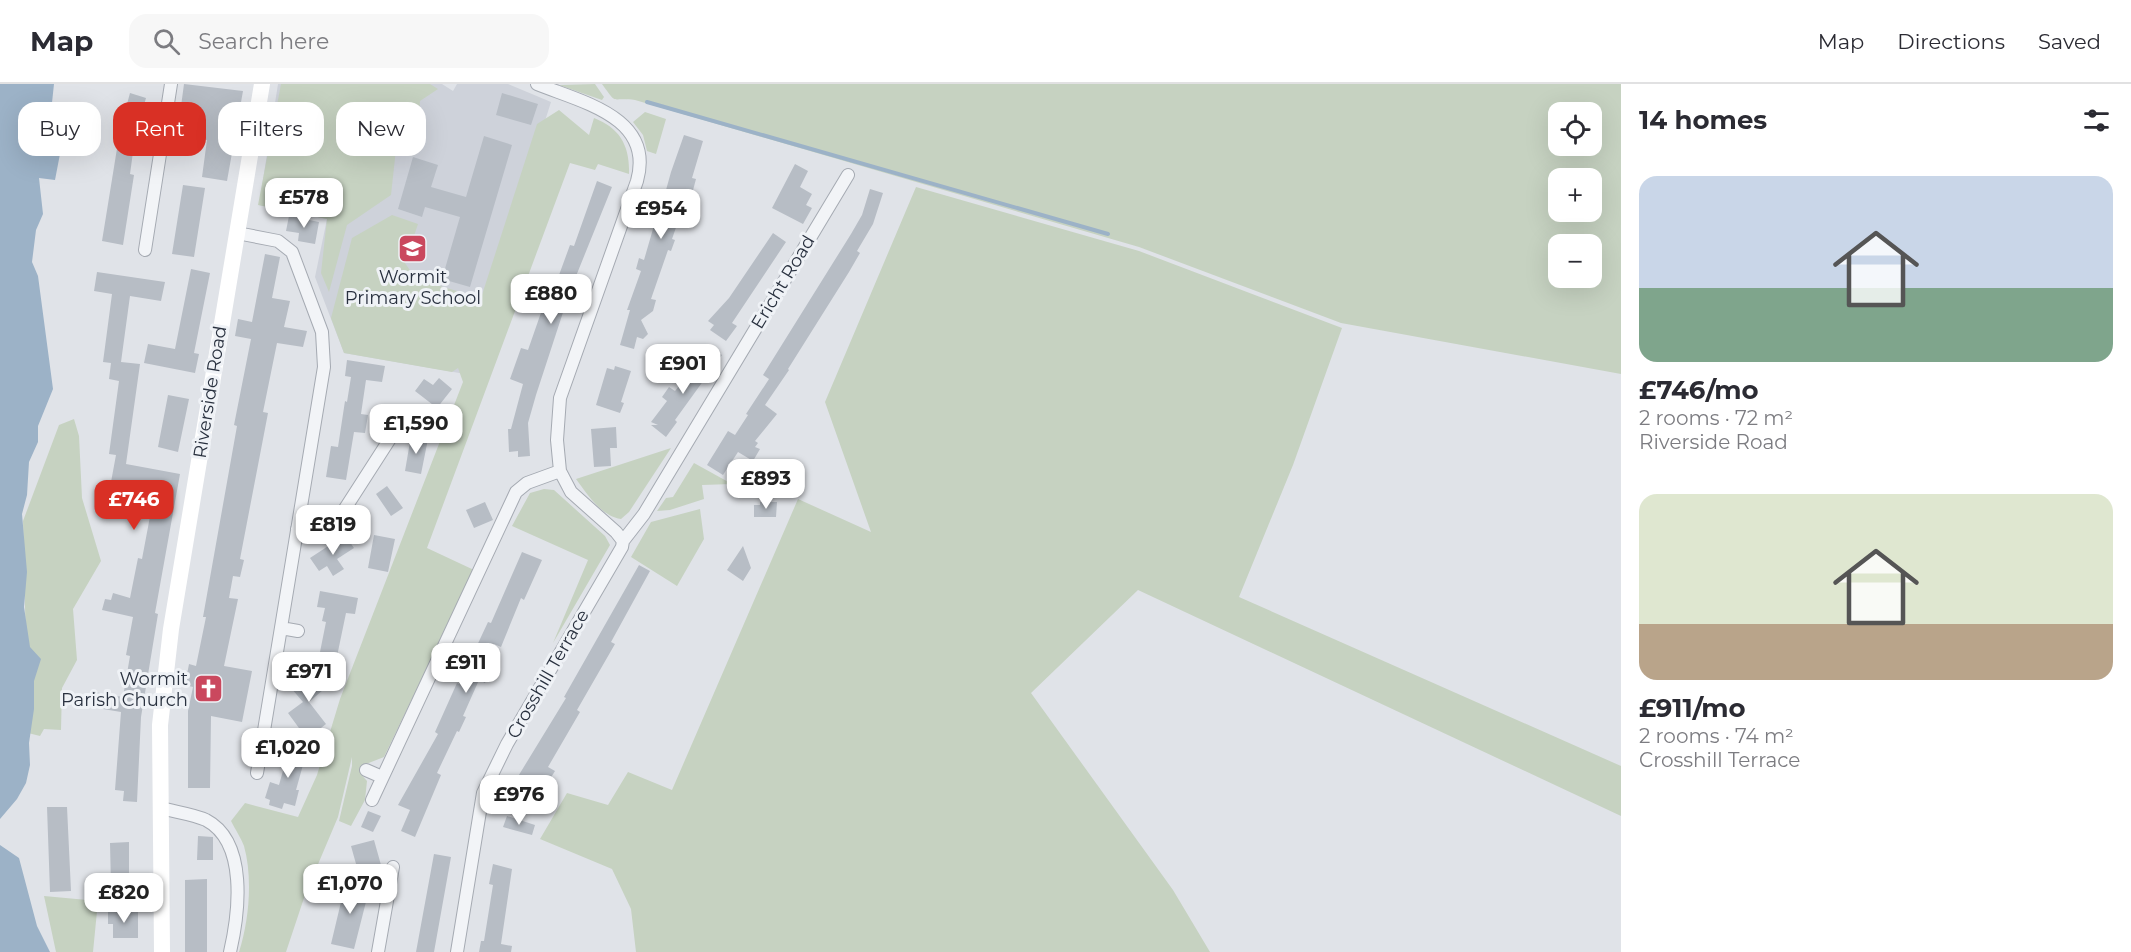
<!DOCTYPE html>
<html lang="en">
<head>
<meta charset="utf-8">
<style>
	body { margin:0; font-family:Montserrat,sans-serif; background:#f7f7f7; color:#2b2b33; height:100vh; display:flex; flex-direction:column; font-size:22px; white-space:nowrap }
	* { box-sizing:border-box; margin:0 }
	p { font-size:20px; color:#7c7c81 }
	.icon { flex:none; width:33px; height:33px; fill:none; stroke:currentColor; stroke-width:2; stroke-linecap:round; stroke-linejoin:round }
	.map { position:relative; flex:1; overflow:hidden }
	.sheet { display:flex; flex-direction:column; background:#fff; width:510px }
	.sheet>* { flex:none }
	.hud { position:absolute; left:18px; top:18px; width:570px; height:54px; display:flex; gap:12px }
	.controls { position:absolute; left:1548px; top:18px; display:grid; gap:12px }
	.controls a { display:grid; place-items:center; width:54px; height:54px; border-radius:12px; background:#fff; box-shadow:0 6px 24px #0002; font-size:30px }
	.price { position:absolute; translate:-50% -51px; padding:0 14px; border-radius:12px; background:#fff; color:#222; font-size:20px; line-height:39px; filter:drop-shadow(0 2px 3px #0008) }
	.price::after { content:''; position:absolute; left:50%; top:36px; width:18px; height:14px; margin-left:-9px; background:inherit; clip-path:polygon(0 0,100% 0,50% 100%) }
	.price.active { background:#d93025; color:#fff }
	ul { padding:0; list-style:none }
	li { display:grid; align-content:center; gap:12px; height:318px; padding:0 18px }
	li span { display:grid; place-items:center; height:186px; border-radius:18px; color:#555 }
	li>.icon { margin-inline-start:auto }
	span .icon { width:108px; height:108px; fill:#fffc; stroke-width:1 }
	li b { font-size:26px }
	h2 { display:flex; justify-content:space-between; align-items:center; height:72px; padding:0 18px; font-size:26px }
	.tag { padding:0 21px; border-radius:18px; background:#fff; box-shadow:0 6px 24px #0002; font-size:21px; line-height:54px }
	.tag.active { background:#d93025; color:#fff }
	header { display:flex; align-items:center; gap:36px; box-sizing:border-box; height:84px; padding:0 30px; background:#fff; border-bottom:2px solid #e1e1e2 }
	header strong { font-size:28px }
	nav { display:flex; gap:33px; margin-inline-start:auto; font-size:21px }
	.search { width:420px; height:54px; background:#f7f7f7; display:flex; align-items:center; gap:15px; box-sizing:border-box; padding:0 21px; border-radius:18px; color:#7c7c81; font-size:22px }
	main { display:flex; flex:1; min-height:0 }
	.map>svg:first-child { display:block }
</style>
</head>
<body>
<header>
<strong>Map</strong>
<div class="search"><svg class="icon" aria-label="search" viewBox="0 0 24 24"><circle cx="10" cy="10" r="6"/><path d="M15 15l6 6"/></svg>Search here</div>
<nav><a>Map</a><a>Directions</a><a>Saved</a></nav>
</header>
<main>
<div class="map">
<svg width="1621" height="868" viewBox="0 0 1621 868">
	<rect width="100%" height="100%" fill="#e0e3e8"/>
	<path fill="#ced2da" d="M 278,0 L 442,0 L 453,7 L 457,0 L 508,0 L 551,18 L 465,290 L 344,269 L 315,193 L 327,135 L 259,121 Z"/>
	<path fill="#c6d2c1" fill-rule="evenodd" d="M 281,0 L 430,0 L 438,5 L 420,17 L 419,30 L 397,56 L 391,111 L 347,141 L 329,208 L 321,189 L 327,135 L 258,121 Z
		M 595,0 L 604,13 L 602,16 L 559,1 Z
		M 602,0 L 1621,0 L 1621,290 L 1341,239 L 1139,163 L 635,16 C 610,13 618,22 602,0 ZM 1558,28 L 1592,28 L 1592,62 L 1558,62 ZM 1558,94 L 1592,94 L 1592,128 L 1558,128 ZM 1558,160 L 1592,160 L 1592,194 L 1558,194 Z
		M 559,26 L 589,51 L 594,34 C 620,44 630,62 629,90 L 598,80 L 595,86 L 570,79 L 427,464 L 474,486 L 384,673 L 361,682 L 360,689 L 367,697 L 365,716 L 351,742 L 339,737 L 352,682 L 352,673 L 338,733 L 305,811 L 286,868 L 239,868 C 249,837 253,794 244,762 C 241,754 235,745 231,737 L 245,719 L 298,733 L 317,691 L 340,615 L 463,298 L 458,284 L 452,288 L 344,269 L 331,234 L 352,154 L 392,131 L 418,140 L 405,179 L 416,195 L 481,214 L 537,40 Z
		M 645,28 L 666,35 L 656,70 L 647,67 L 643,51 L 633,38 Z
		M 916,103 L 1139,167 L 1342,244 L 1293,381 L 1239,513 L 1621,682 L 1621,732 L 1138,506 L 1031,609 L 1173,806 L 1210,868 L 636,868 L 631,825 L 612,785 L 540,755 L 567,709 L 608,721 L 628,688 L 672,706 L 798,415 L 871,448 L 825,318 Z
		M 74,335 L 79,352 L 82,414 L 101,477 L 73,525 L 77,576 L 62,604 L 61,646 L 44,645 L 40,652 L 28,649 L 23,437 L 59,341 Z
		M 671,364 L 629,428 L 621,435 C 601,432 588,411 576,395 Z
		M 694,379 L 732,400 L 702,401 L 704,415 L 670,426 L 657,427 L 666,414 L 673,413 Z
		M 544,405 L 554,406 L 605,452 L 610,461 L 553,559 L 588,476 L 512,442 L 530,409 Z
		M 700,425 L 704,455 L 677,502 L 631,473 L 651,438 Z
		M 44,812 L 98,817 L 93,868 L 56,868 Z"/>
	<path fill="#9cb2c7" d="M 0,0 L 54,0 L 51,28 L 64,49 L 55,96 L 39,94 L 43,130 L 36,146 L 32,178 L 38,192 L 53,305 L 38,342 L 38,358 L 29,378 L 27,411 L 22,430 L 27,488 L 24,523 L 30,563 L 41,575 L 34,597 L 34,625 L 29,659 L 30,681 L 26,699 L 17,715 L 0,735 Z
		M 0,761 L 19,774 L 37,842 L 50,868 L 0,868 Z"/>
	<g fill="none" stroke-linecap="round" stroke-linejoin="round">
		<path stroke="#9cb2c7" stroke-width="4" d="M 647,18 L 1108,150"/>
	</g>
	<path fill="#b7bdc5" d="M 184,0 L 243,7 L 227,97 L 202,93 L 207,56 L 177,52 Z
		M 130,9 L 146,14 L 142,28 L 154,31 L 151,42 L 137,39 L 130,90 L 134,91 L 123,161 L 102,157 L 120,46 Z
		M 502,9 L 538,20 L 531,41 L 496,31 Z
		M 684,51 L 703,57 L 692,94 L 696,95 L 692,110 L 688,109 L 672,155 L 675,156 L 671,167 L 668,166 L 651,215 L 656,216 L 653,227 L 641,236 L 648,250 L 643,255 L 637,253 L 634,265 L 620,261 L 630,226 L 627,226 L 641,187 L 636,185 L 639,174 L 644,176 L 655,138 L 659,139 L 670,107 L 666,106 L 671,88 Z
		M 484,52 L 512,61 L 470,203 L 442,195 L 460,133 L 425,123 L 422,133 L 398,125 L 413,73 L 438,81 L 431,103 L 466,113 Z
		M 795,80 L 808,87 L 800,103 L 812,110 L 806,121 L 812,124 L 803,140 L 772,124 Z
		M 597,97 L 612,103 L 570,207 L 536,311 L 528,339 L 530,372 L 518,373 L 518,367 L 509,368 L 508,345 L 511,345 L 523,300 L 510,295 L 521,264 L 528,266 L 551,200 L 555,202 L 570,161 L 574,162 Z
		M 183,101 L 205,104 L 194,173 L 172,170 Z
		M 870,105 L 883,109 L 873,140 L 857,167 L 860,169 L 849,188 L 788,285 L 789,286 L 765,321 L 777,330 L 755,357 L 758,359 L 755,363 L 760,365 L 753,377 L 738,368 L 723,391 L 707,381 L 728,347 L 735,351 L 748,331 L 746,330 L 769,295 L 763,291 L 851,150 L 862,131 Z
		M 289,132 L 319,138 L 315,160 L 298,157 L 299,149 L 286,147 Z
		M 773,149 L 786,158 L 732,239 L 737,242 L 726,257 L 710,246 L 714,241 L 708,237 L 729,214 Z
		M 265,170 L 280,173 L 272,214 L 290,217 L 284,243 L 307,247 L 303,263 L 277,259 L 263,328 L 268,329 L 240,475 L 244,476 L 240,493 L 233,492 L 229,514 L 238,515 L 224,582 L 252,587 L 242,638 L 211,632 L 210,704 L 188,704 L 188,627 L 193,603 L 185,601 L 189,580 L 196,582 L 206,533 L 203,533 L 237,342 L 234,341 L 251,255 L 235,252 L 238,235 L 252,238 Z
		M 191,185 L 210,189 L 194,269 L 199,270 L 195,289 L 144,279 L 148,260 L 175,265 Z
		M 97,188 L 165,198 L 161,217 L 130,212 L 121,278 L 140,280 L 126,380 L 180,390 L 155,529 L 158,530 L 141,633 L 137,718 L 123,717 L 124,707 L 115,706 L 121,628 L 91,623 L 94,608 L 123,613 L 130,572 L 126,571 L 133,533 L 102,526 L 105,515 L 111,516 L 113,509 L 130,514 L 138,474 L 142,475 L 155,406 L 111,398 L 116,371 L 109,370 L 119,297 L 109,295 L 111,279 L 103,278 L 112,210 L 94,207 Z
		M 711,264 L 722,271 L 675,336 L 677,338 L 666,353 L 651,341 L 658,341 L 651,338 L 667,317 L 662,313 L 669,303 L 675,307 L 683,297 L 688,300 Z
		M 347,276 L 385,282 L 382,298 L 366,296 L 361,330 L 368,331 L 365,349 L 354,348 L 346,396 L 326,393 L 331,362 L 338,363 L 345,317 L 347,318 L 351,293 L 345,292 Z
		M 615,282 L 631,287 L 621,318 L 624,319 L 620,329 L 596,321 L 607,284 L 614,286 Z
		M 439,294 L 452,305 L 437,324 L 415,307 L 424,295 L 433,301 Z
		M 168,311 L 189,315 L 178,368 L 158,363 Z
		M 616,343 L 617,364 L 610,364 L 611,382 L 594,383 L 591,345 Z
		M 411,352 L 428,355 L 421,390 L 405,387 Z
		M 387,402 L 403,424 L 391,432 L 376,410 Z
		M 485,418 L 493,436 L 474,444 L 466,426 Z
		M 760,418 L 777,418 L 776,433 L 754,433 L 754,421 L 760,421 Z
		M 345,451 L 354,464 L 337,475 L 344,485 L 333,492 L 327,482 L 319,487 L 310,474 Z
		M 374,451 L 395,455 L 388,488 L 368,484 Z
		M 743,462 L 751,484 L 743,497 L 727,486 Z
		M 522,468 L 542,476 L 524,516 L 521,514 L 501,563 L 494,560 L 485,579 L 492,583 L 485,599 L 479,596 L 463,632 L 466,633 L 459,648 L 457,647 L 437,689 L 441,691 L 415,753 L 401,747 L 410,726 L 398,721 L 438,650 L 435,648 L 457,599 L 459,600 L 488,538 L 491,539 Z
		M 639,481 L 650,487 L 611,558 L 615,560 L 577,626 L 580,628 L 548,683 L 555,687 L 538,714 L 514,699 L 566,614 L 564,613 Z
		M 320,507 L 358,514 L 355,530 L 346,529 L 335,582 L 318,578 L 326,538 L 322,537 L 325,524 L 317,523 Z
		M 315,583 L 330,600 L 309,618 L 326,640 L 307,655 L 288,629 L 303,618 L 291,604 Z
		M 291,658 L 308,663 L 296,706 L 299,706 L 295,722 L 284,719 L 282,725 L 269,721 L 270,716 L 265,714 L 270,698 L 279,701 Z
		M 47,723 L 67,723 L 71,807 L 50,808 Z
		M 368,727 L 381,732 L 373,748 L 361,743 Z
		M 507,732 L 535,741 L 532,751 L 503,743 Z
		M 198,752 L 213,753 L 213,776 L 197,776 Z
		M 374,756 L 381,781 L 358,787 L 351,762 Z
		M 129,758 L 129,802 L 111,802 L 110,759 Z
		M 434,770 L 451,773 L 434,868 L 416,868 Z
		M 493,780 L 512,785 L 501,860 L 512,862 L 511,868 L 479,868 L 481,857 L 484,857 L 493,801 L 489,800 Z
		M 207,795 L 207,868 L 185,868 L 185,796 Z
		M 346,797 L 370,802 L 354,865 L 331,860 Z
		M 138,826 L 138,854 L 113,854 L 113,840 L 108,840 L 108,827 Z"/>
	<g fill="none" stroke-linecap="round" stroke-linejoin="round">
		<defs>
			<path id="minor" d="M 537,0 C 581,18 655,33 637,97 L 560,314 L 557,356 L 560,387 L 571,408 L 616,448 L 623,457
				M 237,149 L 278,157 L 292,168 L 322,248 L 324,283 L 257,689
				M 145,166 L 171,0
				M 297,445 C 316,447 325,447 339,434 L 402,336
				M 623,457 L 644,430 L 848,91
				M 281,544 L 298,547
				M 366,686 L 382,693
				M 372,716 L 516,408 L 527,399 L 560,387
				M 161,724 C 175,728 193,730 206,736 C 248,758 239,829 230,868
				M 378,868 L 393,783
				M 457,868 L 483,709 L 507,660 L 622,463 L 623,457"/>
		</defs>
		<use href="#minor" stroke="#a5aab2" stroke-width="14"/>
		<use href="#minor" stroke="#f2f4f7" stroke-width="12"/>
		<path stroke="#fff" stroke-width="16" d="M 162,868 L 160,641 L 171,545 L 262,0"/>
	</g>
	<defs>
		<symbol id="school-square" viewBox="-11 -11 22 22"><rect x="-9" y="-9" width="18" height="18" rx="4" fill="#ca485e" stroke="#eff2f6"/><path d="M0-5L7-2L0 1L-7-2ZM-4 1L0 2.5L4 1V4Q0 6-4 4Z" fill="#fff"/></symbol>
		<symbol id="church-square" viewBox="-11 -11 22 22"><rect x="-9" y="-9" width="18" height="18" rx="4" fill="#ca485e" stroke="#eff2f6"/><path d="M-1.2-6h2.4v3.5h3.3v2.4h-3.3V6h-2.4V-.1h-3.3v-2.4h3.3Z" fill="#fff"/></symbol>
	</defs>
	<g fill-rule="evenodd">
		<use href="#school-square" x="396" y="148" width="33" height="33"/>
		<use href="#church-square" x="192" y="588" width="33" height="33"/>
	</g>
	<g text-anchor="middle" stroke-width="6" stroke-linejoin="round" paint-order="stroke">
		<g font-size="18" fill="#29313f" stroke="#eff2f6">
			<text x="413" y="199">Wormit<tspan x="413" dy="21">Primary School</tspan></text>
			<text x="188" y="601" text-anchor="end">Wormit<tspan x="188" dy="21">Parish Church</tspan></text>
		</g>
		<g font-size="18" fill="#29313f" stroke="#eff2f6">
			<text transform="translate(783 198) rotate(-59)" y="6">Ericht Road</text>
			<text transform="translate(210 308) rotate(-81)" y="6">Riverside Road</text>
			<text transform="translate(548 590) rotate(-60)" y="6">Crosshill Terrace</text>
		</g>
	</g>
</svg>
<div class="controls">
<a><svg class="icon" aria-label="locate" viewBox="0 0 24 24"><circle cx="12" cy="12" r="6"/><path d="M12 2v4M12 18v4M2 12h4M18 12h4"/></svg></a>
<a>+</a>
<a>−</a>
</div>
<b class="price" style="left:304px;top:145px">£578</b>
<b class="price" style="left:661px;top:156px">£954</b>
<b class="price" style="left:551px;top:241px">£880</b>
<b class="price" style="left:683px;top:311px">£901</b>
<b class="price" style="left:416px;top:371px">£1,590</b>
<b class="price" style="left:766px;top:426px">£893</b>
<b class="price active" style="left:134px;top:447px">£746</b>
<b class="price" style="left:333px;top:472px">£819</b>
<b class="price" style="left:466px;top:610px">£911</b>
<b class="price" style="left:309px;top:619px">£971</b>
<b class="price" style="left:288px;top:695px">£1,020</b>
<b class="price" style="left:519px;top:742px">£976</b>
<b class="price" style="left:350px;top:831px">£1,070</b>
<b class="price" style="left:124px;top:840px">£820</b>
<div class="hud">
<a class="tag">Buy</a>
<a class="tag active">Rent</a>
<a class="tag">Filters</a>
<a class="tag">New</a>
</div>
</div>
<section class="sheet">
<h2>14 homes<svg class="icon" aria-label="filters" viewBox="0 0 24 24"><path d="M4 7h16M4 17h16"/><circle cx="9" cy="7" r="2"/><circle cx="15" cy="17" r="2"/></svg></h2>
<ul>
<li><span style="background:linear-gradient(#c9d6e8 60%,#7fa58c 0)"><svg class="icon" aria-label="home" viewBox="0 0 24 24"><path d="M3 11l9-7 9 7M6 9v11h12V9"/></svg></span><div><b>£746/mo</b><p>2 rooms · 72 m²</p><p>Riverside Road</p></div></li>
<li><span style="background:linear-gradient(#dfe7d0 70%,#b9a48a 0)"><svg class="icon" aria-label="home" viewBox="0 0 24 24"><path d="M3 11l9-7 9 7M6 9v11h12V9"/></svg></span><div><b>£911/mo</b><p>2 rooms · 74 m²</p><p>Crosshill Terrace</p></div></li>
</ul>
</section>
</main>
</body>
</html>
